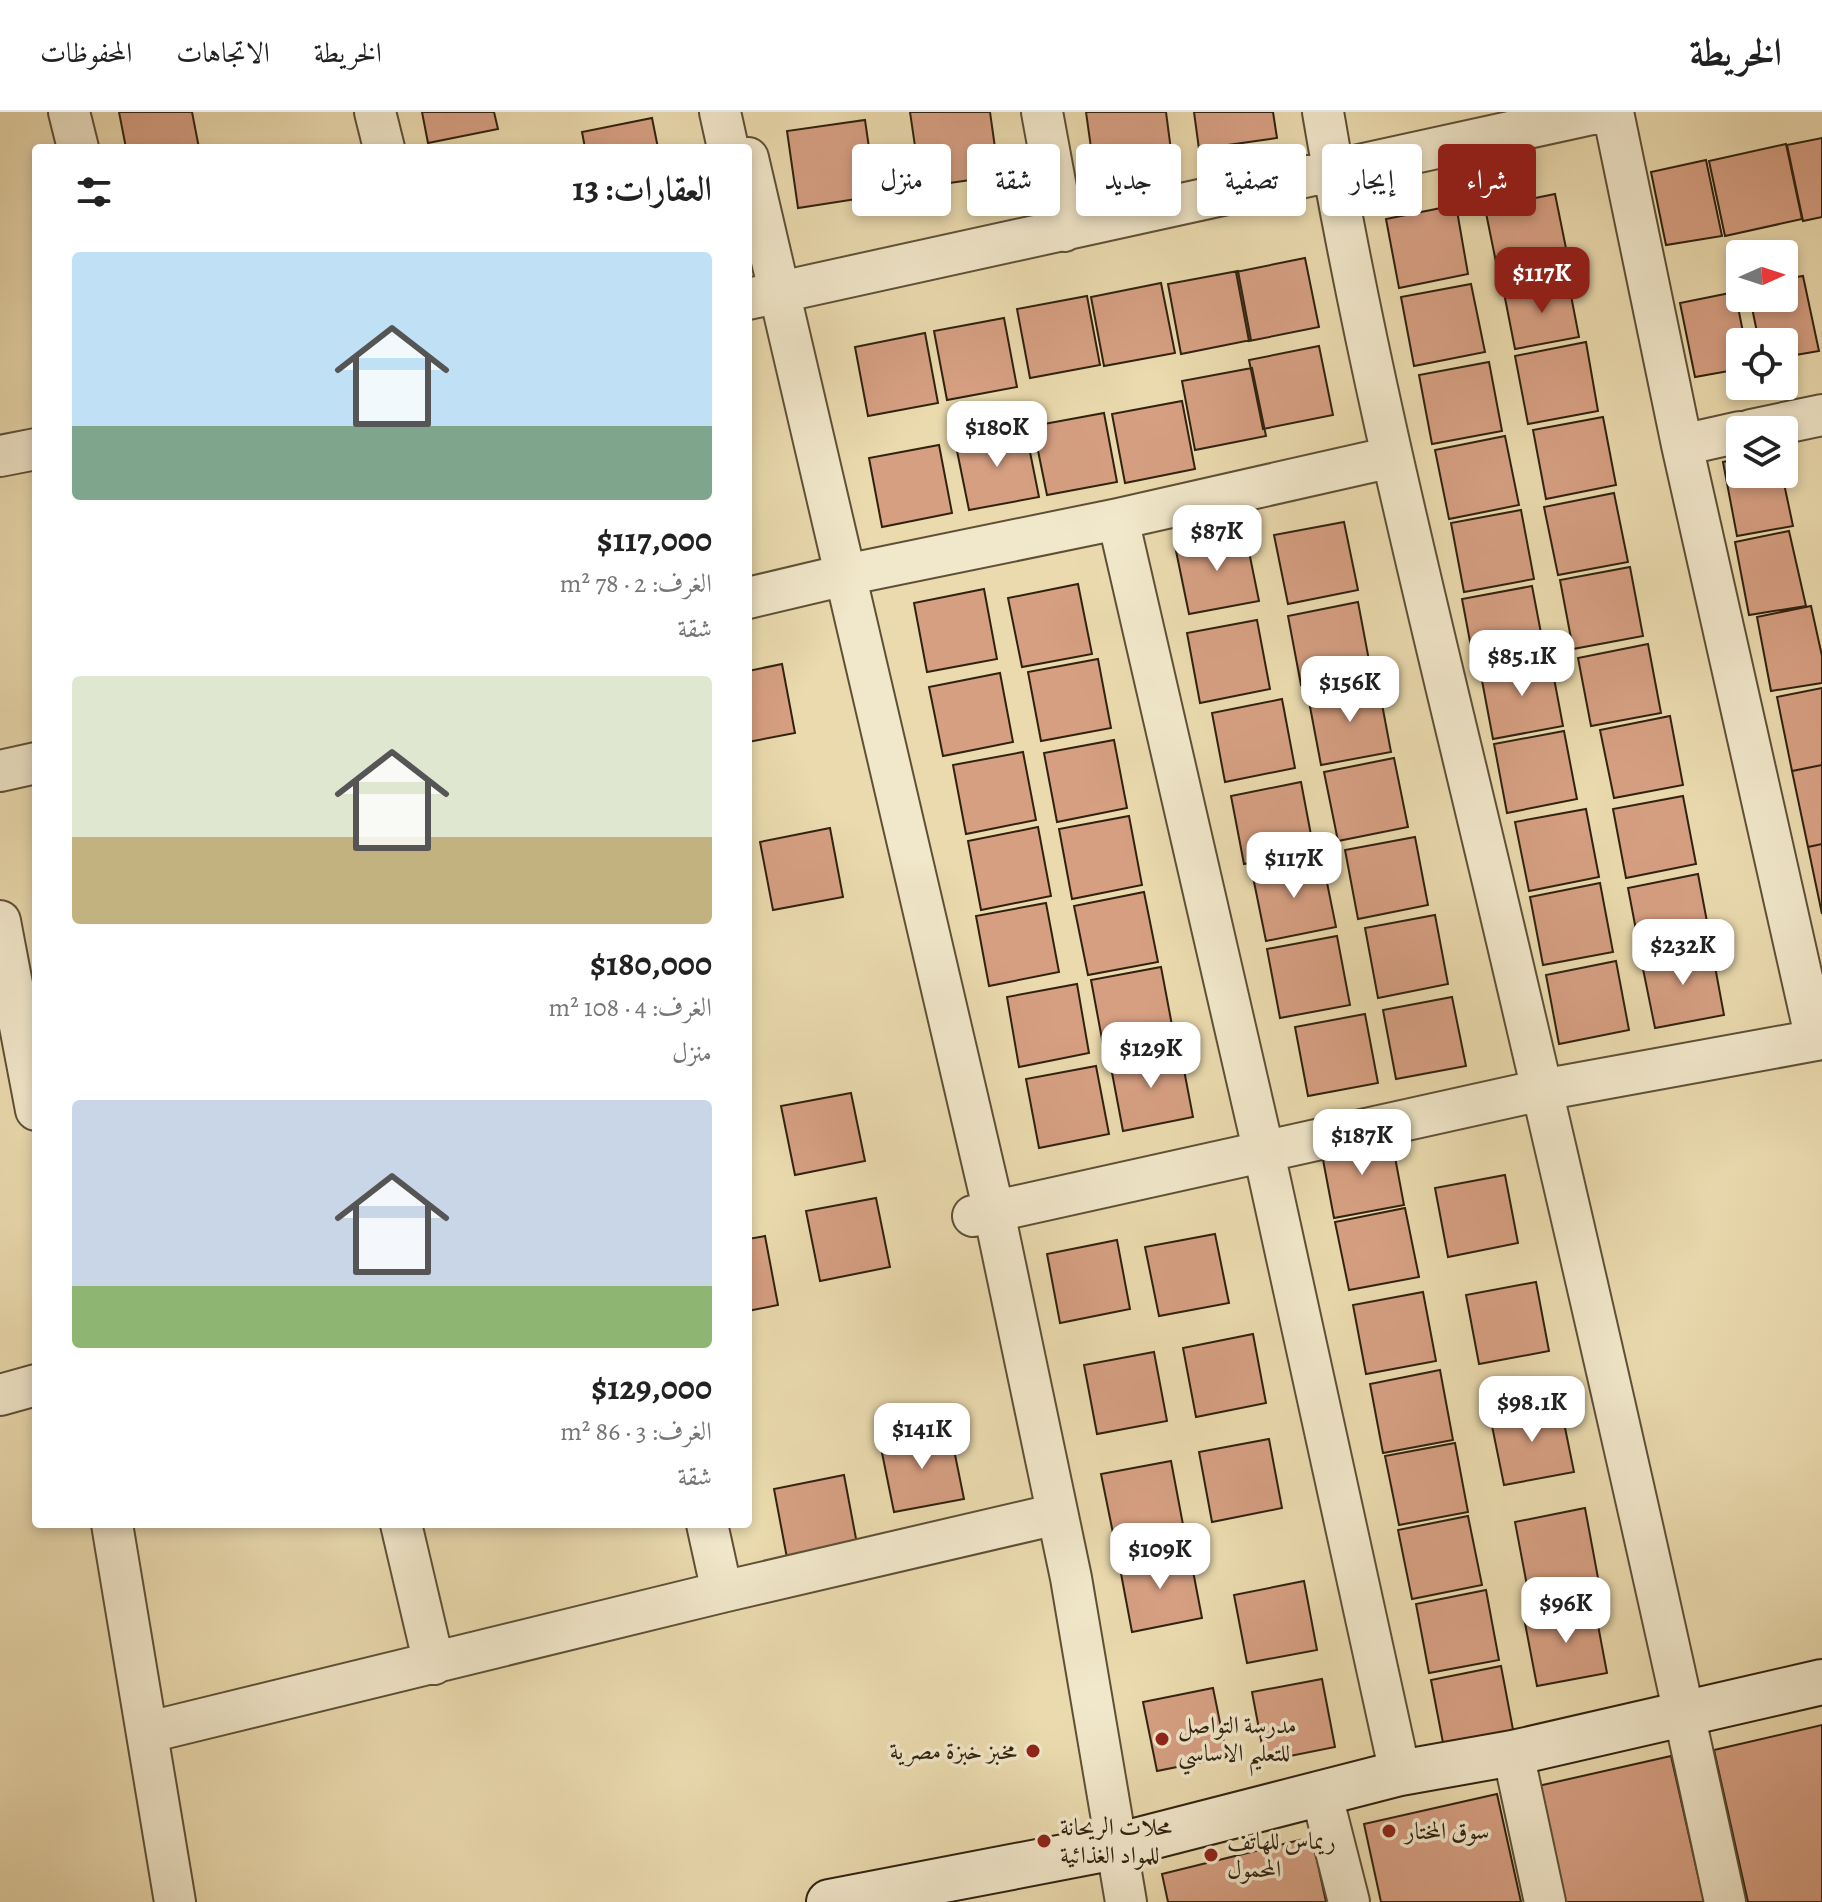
<!DOCTYPE html>
<html lang="ar">
<head>
<meta charset="utf-8">
<style>
	body { margin:0; font-family:Alegreya,Amiri,serif; background:#f6f6f6; color:#222; direction:rtl; height:100vh; display:flex; flex-direction:column; font-size:30px; white-space:nowrap }
	* { box-sizing:border-box; margin:0 }
	p { font-size:26px; color:#767676 }
	.icon { flex:none; width:44px; height:44px; fill:none; stroke:currentColor; stroke-width:2; stroke-linecap:round; stroke-linejoin:round }
	.map { position:relative; flex:1; overflow:hidden; direction:ltr }
	.drawer { position:absolute; left:32px; top:32px; width:720px; height:1384px; display:flex; flex-direction:column; background:#fff; border-radius:8px; box-shadow:0 4px 12px #0003; direction:rtl }
	.drawer>* { flex:none }
	.banner { position:absolute; left:776px; top:32px; width:760px; height:72px; direction:rtl; display:flex; gap:16px }
	.needle { width:52px; rotate:87deg }
	.buttons { position:absolute; left:1726px; top:128px; display:grid; gap:16px }
	.buttons a { display:grid; place-items:center; width:72px; height:72px; border-radius:8px; background:#fff; box-shadow:0 4px 12px #0003; font-size:40px }
	.price { position:absolute; translate:-50% -68px; padding:0 18px; border-radius:16px; background:#fff; color:#222; font-size:26px; line-height:52px; filter:drop-shadow(0 2px 4px #0008) }
	.price::after { content:''; position:absolute; left:50%; top:48px; width:24px; height:18px; margin-left:-12px; background:inherit; clip-path:polygon(0 0,100% 0,50% 100%) }
	.price.active { background:#8f2418; color:#fff }
	ul { padding:0; list-style:none }
	li { display:grid; align-content:center; gap:16px; height:424px; padding:0 40px }
	li span { display:grid; place-items:center; height:248px; border-radius:8px; color:#555 }
	li>.icon { margin-inline-start:auto }
	span .icon { width:144px; height:144px; fill:#fffc; stroke-width:1 }
	li b { font-size:34px }
	h2 { display:flex; justify-content:space-between; align-items:center; height:96px; padding:0 40px; font-size:34px }
	.tag { padding:0 28px; border-radius:8px; background:#fff; box-shadow:0 4px 12px #0003; font-size:28px; line-height:72px }
	.tag.active { background:#8f2418; color:#fff }
	header { display:flex; align-items:center; gap:48px; box-sizing:border-box; height:112px; padding:0 40px; background:#fff; border-bottom:2px solid #e0e0e0 }
	header strong { font-size:38px }
	nav { display:flex; gap:44px; margin-inline-start:auto; font-size:28px }
	.map>svg:first-child { display:block }
</style>
</head>
<body>
<header>
<strong>الخريطة</strong>
<nav><a>الخريطة</a><a>الاتجاهات</a><a>المحفوظات</a></nav>
</header>
<div class="map">
<svg width="1822" height="1790" viewBox="0 0 1822 1790">
	<rect width="100%" height="100%" fill="#eadaae"/>
	<filter id="stains"><feTurbulence type="fractalNoise" baseFrequency=".0025" numOctaves="4"/><feColorMatrix values="0 0 0 0 .2 0 0 0 0 .09 0 0 0 0 .02 0 0 0 .5 -.17"/></filter>
	<radialGradient id="worn" r=".72"><stop offset=".6" stop-color="#630" stop-opacity="0"/><stop offset="1" stop-color="#630" stop-opacity=".3"/></radialGradient>
	<path fill="#d69f82" stroke="#30220f" stroke-width="2" d="M 119,0 L 192,0 L 199,36 L 126,36 Z
		M 422,0 L 494,0 L 498,17 L 428,31 Z
		M 910,0 L 990,0 L 999,64 L 921,75 Z
		M 1086,0 L 1166,0 L 1172,46 L 1094,57 Z
		M 1194,0 L 1273,0 L 1277,26 L 1199,37 Z
		M 652,6 L 658,36 L 585,36 L 582,20 Z
		M 865,8 L 876,84 L 798,96 L 787,19 Z
		M 1822,26 L 1822,105 L 1803,109 L 1787,33 Z
		M 1786,32 L 1802,107 L 1725,124 L 1709,49 Z
		M 1706,48 L 1722,124 L 1666,133 L 1651,60 Z
		M 1555,82 L 1569,151 L 1499,165 L 1485,96 Z
		M 1456,93 L 1468,162 L 1399,176 L 1386,107 Z
		M 1305,146 L 1319,215 L 1249,229 L 1236,160 Z
		M 1238,159 L 1251,228 L 1181,242 L 1168,172 Z
		M 1803,164 L 1819,239 L 1784,245 L 1784,230 L 1759,230 L 1750,186 L 1784,186 L 1784,167 Z
		M 1568,168 L 1579,225 L 1515,237 L 1504,181 Z
		M 1161,171 L 1175,241 L 1104,254 L 1091,185 Z
		M 1471,172 L 1485,240 L 1414,254 L 1401,185 Z
		M 1735,180 L 1745,230 L 1740,230 L 1740,257 L 1695,265 L 1680,191 Z
		M 1087,184 L 1100,253 L 1030,266 L 1017,197 Z
		M 1004,206 L 1017,275 L 947,288 L 934,219 Z
		M 925,221 L 938,291 L 868,304 L 855,235 Z
		M 1586,230 L 1598,299 L 1528,312 L 1515,244 Z
		M 1319,234 L 1333,303 L 1263,317 L 1249,248 Z
		M 1489,250 L 1502,319 L 1432,332 L 1419,263 Z
		M 1252,256 L 1266,324 L 1195,338 L 1182,269 Z
		M 1182,289 L 1195,357 L 1125,371 L 1112,302 Z
		M 1104,301 L 1117,370 L 1047,383 L 1033,314 Z
		M 1603,305 L 1616,373 L 1546,387 L 1533,318 Z
		M 1025,315 L 1039,385 L 969,398 L 955,329 Z
		M 1505,324 L 1519,393 L 1449,407 L 1435,338 Z
		M 939,333 L 952,401 L 882,415 L 869,346 Z
		M 1740,346 L 1740,362 L 1782,362 L 1793,414 L 1737,424 L 1723,350 Z
		M 1614,381 L 1628,450 L 1558,463 L 1544,395 Z
		M 1521,398 L 1534,467 L 1464,480 L 1451,411 Z
		M 1344,410 L 1358,478 L 1288,492 L 1274,423 Z
		M 1789,419 L 1806,494 L 1749,503 L 1735,430 Z
		M 1245,420 L 1259,489 L 1189,502 L 1175,434 Z
		M 1630,455 L 1643,524 L 1573,537 L 1560,468 Z
		M 1078,472 L 1092,542 L 1022,555 L 1008,486 Z
		M 1532,474 L 1545,542 L 1475,556 L 1462,487 Z
		M 984,477 L 997,547 L 927,560 L 914,491 Z
		M 1358,490 L 1371,559 L 1301,573 L 1288,504 Z
		M 1811,494 L 1822,544 L 1822,571 L 1771,579 L 1757,505 Z
		M 1257,508 L 1270,577 L 1200,591 L 1187,521 Z
		M 1648,532 L 1661,601 L 1591,614 L 1578,546 Z
		M 1550,545 L 1563,614 L 1493,627 L 1480,558 Z
		M 1098,547 L 1111,616 L 1041,629 L 1028,560 Z
		M 782,552 L 795,621 L 748,630 L 748,559 Z
		M 1000,561 L 1013,630 L 943,644 L 929,575 Z
		M 1378,571 L 1391,640 L 1321,653 L 1308,584 Z
		M 1822,576 L 1822,653 L 1792,659 L 1777,585 Z
		M 1282,587 L 1295,656 L 1225,670 L 1212,601 Z
		M 1670,604 L 1683,673 L 1614,686 L 1600,618 Z
		M 1564,619 L 1577,687 L 1507,701 L 1494,632 Z
		M 1114,628 L 1127,696 L 1057,710 L 1044,641 Z
		M 1023,640 L 1036,708 L 966,722 L 953,653 Z
		M 1394,646 L 1408,715 L 1338,729 L 1324,660 Z
		M 1822,653 L 1822,732 L 1808,735 L 1792,659 Z
		M 1301,670 L 1314,739 L 1244,752 L 1231,684 Z
		M 1683,684 L 1696,752 L 1626,766 L 1613,697 Z
		M 1586,697 L 1599,765 L 1529,779 L 1515,710 Z
		M 1129,704 L 1142,773 L 1072,787 L 1059,717 Z
		M 1038,715 L 1051,784 L 981,798 L 968,729 Z
		M 830,716 L 843,785 L 773,798 L 760,730 Z
		M 1415,725 L 1428,793 L 1358,807 L 1345,738 Z
		M 1822,732 L 1822,802 L 1808,735 Z
		M 1322,746 L 1336,815 L 1266,829 L 1252,760 Z
		M 1698,762 L 1711,831 L 1641,844 L 1628,776 Z
		M 1600,771 L 1613,840 L 1543,853 L 1530,785 Z
		M 1144,780 L 1158,850 L 1088,863 L 1074,794 Z
		M 1046,791 L 1059,860 L 989,874 L 976,804 Z
		M 1435,803 L 1448,872 L 1378,886 L 1365,816 Z
		M 1337,824 L 1350,893 L 1280,906 L 1267,837 Z
		M 1711,833 L 1724,903 L 1655,916 L 1641,847 Z
		M 1616,849 L 1629,918 L 1559,932 L 1546,863 Z
		M 1161,855 L 1174,924 L 1104,938 L 1091,868 Z
		M 1077,872 L 1089,941 L 1019,955 L 1007,885 Z
		M 1452,885 L 1466,954 L 1396,967 L 1383,898 Z
		M 1365,902 L 1378,971 L 1308,984 L 1295,915 Z
		M 1180,937 L 1193,1005 L 1123,1019 L 1110,950 Z
		M 1096,954 L 1109,1022 L 1039,1036 L 1026,967 Z
		M 851,981 L 865,1049 L 795,1063 L 781,994 Z
		M 1391,1024 L 1404,1093 L 1334,1106 L 1321,1037 Z
		M 1505,1063 L 1518,1131 L 1448,1145 L 1435,1076 Z
		M 876,1086 L 890,1155 L 820,1169 L 806,1099 Z
		M 1405,1096 L 1419,1165 L 1349,1178 L 1335,1110 Z
		M 1215,1122 L 1229,1191 L 1159,1204 L 1145,1135 Z
		M 765,1124 L 778,1193 L 748,1199 L 748,1127 Z
		M 1117,1128 L 1130,1197 L 1060,1211 L 1047,1142 Z
		M 1536,1170 L 1549,1239 L 1479,1252 L 1466,1183 Z
		M 1423,1180 L 1436,1249 L 1366,1262 L 1353,1193 Z
		M 1253,1222 L 1266,1291 L 1196,1305 L 1183,1236 Z
		M 1154,1240 L 1167,1309 L 1097,1322 L 1084,1253 Z
		M 1440,1258 L 1453,1328 L 1383,1341 L 1370,1272 Z
		M 1560,1291 L 1574,1360 L 1504,1373 L 1490,1304 Z
		M 950,1318 L 964,1387 L 894,1400 L 880,1331 Z
		M 1269,1327 L 1282,1396 L 1212,1410 L 1199,1340 Z
		M 1455,1331 L 1468,1400 L 1399,1413 L 1385,1344 Z
		M 1171,1349 L 1184,1418 L 1115,1431 L 1101,1362 Z
		M 844,1363 L 857,1432 L 787,1446 L 774,1377 Z
		M 1585,1396 L 1598,1466 L 1528,1479 L 1515,1410 Z
		M 1468,1404 L 1482,1473 L 1412,1487 L 1398,1418 Z
		M 1189,1438 L 1202,1506 L 1132,1520 L 1119,1451 Z
		M 1304,1469 L 1317,1538 L 1247,1551 L 1234,1483 Z
		M 1486,1478 L 1499,1548 L 1429,1561 L 1416,1492 Z
		M 1594,1492 L 1607,1561 L 1537,1574 L 1524,1506 Z
		M 1501,1554 L 1514,1623 L 1444,1636 L 1431,1568 Z
		M 1322,1567 L 1335,1635 L 1265,1649 L 1252,1580 Z
		M 1213,1576 L 1227,1645 L 1157,1659 L 1143,1590 Z
		M 1822,1613 L 1822,1790 L 1748,1790 L 1714,1638 Z
		M 1671,1644 L 1704,1790 L 1564,1790 L 1538,1674 Z
		M 1497,1682 L 1521,1790 L 1381,1790 L 1364,1712 Z
		M 1312,1725 L 1326,1790 L 1168,1790 L 1162,1762 Z"/>
	<g fill="none" stroke-linecap="round" stroke-linejoin="round">
		<defs>
			<path id="street" d="M 69,0 L 78,36
				M 375,0 L 384,36
				M 720,0 L 728,36
				M 1042,0 L 1064,119
				M 1323,0 C 1367,260 1433,517 1494,774 C 1574,1112 1652,1450 1725,1790
				M 1613,0 L 1682,333 L 1816,928
				M 748,46 L 994,1100 L 1071,1466 L 1126,1790
				M 748,187 L 1601,0
				M 1751,318 L 1822,303
				M 1682,333 L 1740,320
				M 0,344 L 36,337
				M 1118,407 L 1264,1041 L 1400,1661
				M 748,486 L 845,463 L 1118,407 L 1392,345
				M 0,659 L 36,651
				M 0,809 L 36,998
				M 973,1104 L 1542,978 L 1822,927
				M 0,1283 L 36,1273
				M 112,1412 L 175,1790
				M 401,1412 L 434,1552
				M 707,1412 L 722,1480
				M 149,1620 L 722,1480 L 1057,1402
				M 1513,1641 L 1545,1790
				M 1321,1680 L 1349,1790"/>
			<path id="secondary" d="M 829,1790 L 1100,1738 L 1400,1661 L 1513,1641 L 1822,1570"/>
		</defs>
		<use href="#street" stroke="#5e5037" stroke-width="44"/>
		<use href="#secondary" stroke="#30220f" stroke-width="48"/>
		<use href="#street" stroke="#f1e7ca" stroke-width="40"/>
		<use href="#secondary" stroke="#f1e7ca" stroke-width="44"/>
	</g>
	<g fill="#8f2418" stroke="#f1e7ca" stroke-width="3">
		<circle cx="1162" cy="1627" r="8"/>
		<circle cx="1033" cy="1639" r="8"/>
		<circle cx="1389" cy="1719" r="8"/>
		<circle cx="1044" cy="1729" r="8"/>
		<circle cx="1211" cy="1743" r="8"/>
	</g>
	<g text-anchor="middle" stroke-width="7" stroke-linejoin="round" paint-order="stroke">
		<g font-size="24" fill="#30220f" stroke="#f1e7ca" text-anchor="start">
			<text x="1178" y="1621">مدرسة التواصل<tspan x="1178" dy="28">للتعليم الاساسي</tspan></text>
			<text x="1017" y="1647" text-anchor="end">مخبز خبزة مصرية</text>
			<text x="1060" y="1723">محلات الريحانة<tspan x="1060" dy="28">للمواد الغذائية</tspan></text>
			<text x="1405" y="1727">سوق المختار</text>
			<text x="1227" y="1737">ريماس للهاتف<tspan x="1227" dy="28">المحمول</tspan></text>
		</g>
	</g>
	<rect width="100%" height="100%" filter="url(#stains)"/>
	<rect width="100%" height="100%" fill="url(#worn)"/>
</svg>
<div class="buttons">
<a><svg class="needle" viewBox="-14 -14 28 28"><path d="M0-13l5 13h-10z" fill="#e53935"/><path d="M0 13l5-13h-10z" fill="#767676"/></svg></a>
<a><svg class="icon" aria-label="locate" viewBox="0 0 24 24"><circle cx="12" cy="12" r="6"/><path d="M12 2v4M12 18v4M2 12h4M18 12h4"/></svg></a>
<a><svg class="icon" aria-label="layers" viewBox="0 0 24 24"><path d="M12 4l9 5-9 5-9-5zM3 14l9 5 9-5"/></svg></a>
</div>
<b class="price active" style="left:1542px;top:203px">$117K</b>
<b class="price" style="left:997px;top:357px">$180K</b>
<b class="price" style="left:1217px;top:461px">$87K</b>
<b class="price" style="left:1522px;top:586px">$85.1K</b>
<b class="price" style="left:1350px;top:612px">$156K</b>
<b class="price" style="left:1294px;top:788px">$117K</b>
<b class="price" style="left:1683px;top:875px">$232K</b>
<b class="price" style="left:1151px;top:978px">$129K</b>
<b class="price" style="left:1362px;top:1065px">$187K</b>
<b class="price" style="left:1532px;top:1332px">$98.1K</b>
<b class="price" style="left:922px;top:1359px">$141K</b>
<b class="price" style="left:1160px;top:1479px">$109K</b>
<b class="price" style="left:1566px;top:1533px">$96K</b>
<div class="banner">
<a class="tag active">شراء</a>
<a class="tag">إيجار</a>
<a class="tag">تصفية</a>
<a class="tag">جديد</a>
<a class="tag">شقة</a>
<a class="tag">منزل</a>
</div>
<section class="drawer">
<h2>العقارات: 13<svg class="icon" aria-label="filters" viewBox="0 0 24 24"><path d="M4 7h16M4 17h16"/><circle cx="9" cy="7" r="2"/><circle cx="15" cy="17" r="2"/></svg></h2>
<ul>
<li><span style="background:linear-gradient(#bfe0f5 70%,#7fa58c 0)"><svg class="icon" aria-label="home" viewBox="0 0 24 24"><path d="M3 11l9-7 9 7M6 9v11h12V9"/></svg></span><div><b>$117,000</b><p>الغرف: 2 · 78 m²</p><p>شقة</p></div></li>
<li><span style="background:linear-gradient(#dfe7d0 65%,#c2b280 0)"><svg class="icon" aria-label="home" viewBox="0 0 24 24"><path d="M3 11l9-7 9 7M6 9v11h12V9"/></svg></span><div><b>$180,000</b><p>الغرف: 4 · 108 m²</p><p>منزل</p></div></li>
<li><span style="background:linear-gradient(#c9d6e8 75%,#8fb573 0)"><svg class="icon" aria-label="home" viewBox="0 0 24 24"><path d="M3 11l9-7 9 7M6 9v11h12V9"/></svg></span><div><b>$129,000</b><p>الغرف: 3 · 86 m²</p><p>شقة</p></div></li>
</ul>
</section>
</div>
</body>
</html>
